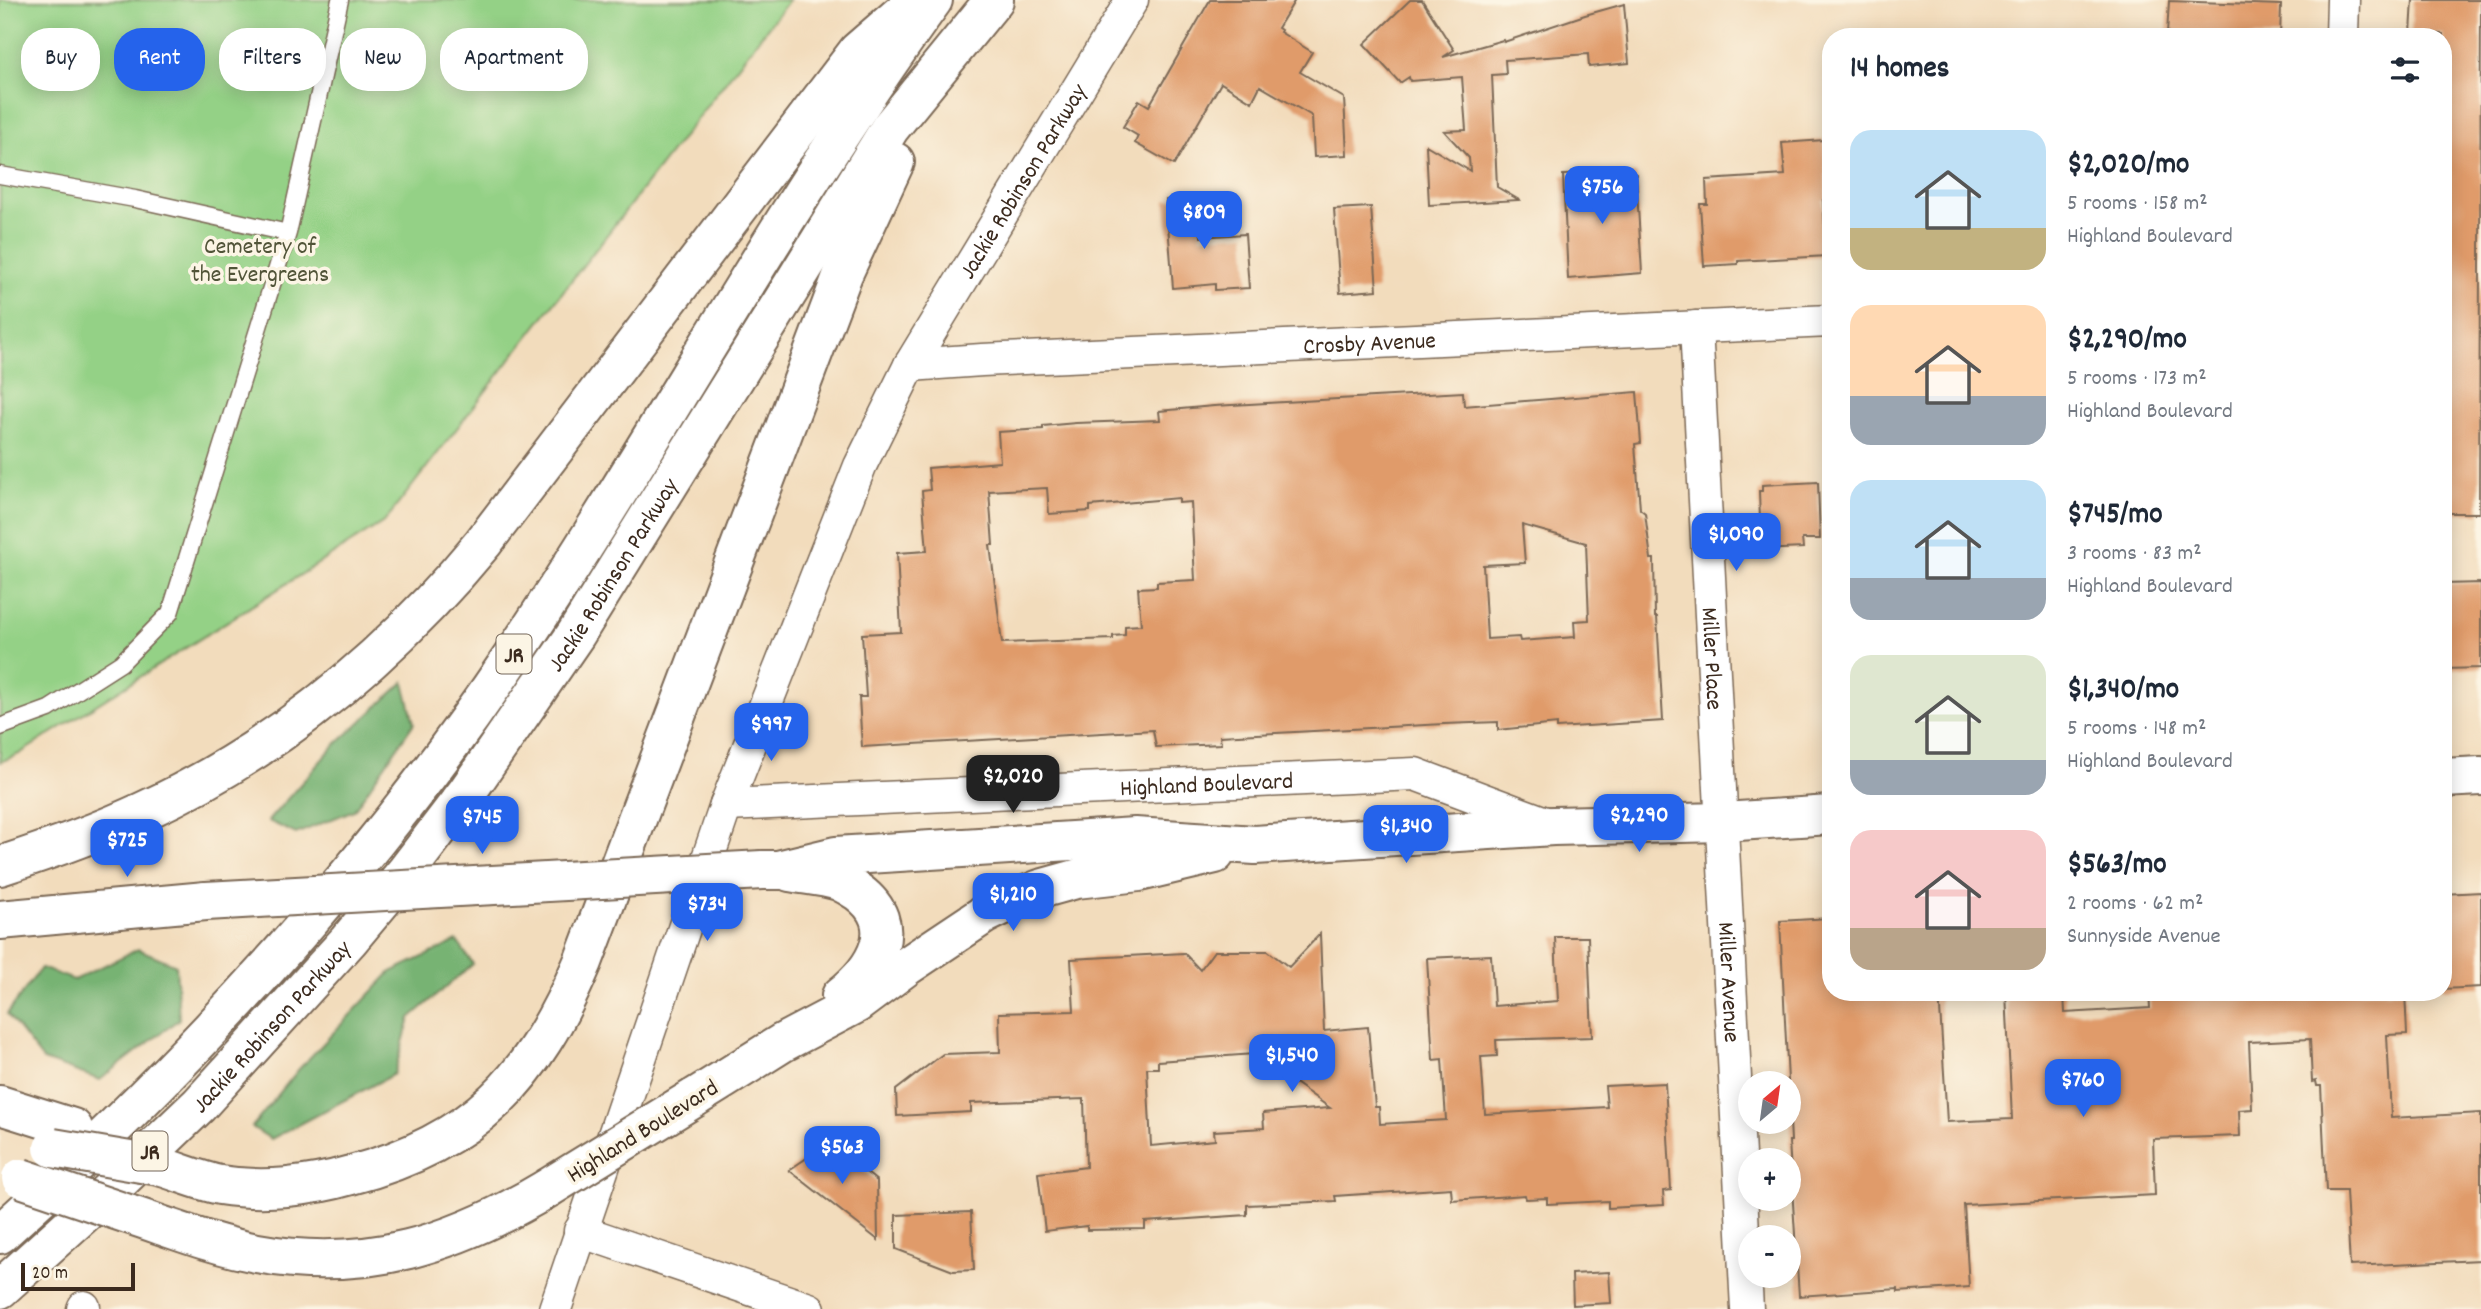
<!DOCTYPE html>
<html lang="en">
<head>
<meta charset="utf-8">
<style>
	body { margin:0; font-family:Dekko,sans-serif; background:#f2f2f3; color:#1f2937; height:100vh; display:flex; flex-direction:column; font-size:26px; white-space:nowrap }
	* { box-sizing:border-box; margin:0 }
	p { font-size:23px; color:#747a83 }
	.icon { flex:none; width:38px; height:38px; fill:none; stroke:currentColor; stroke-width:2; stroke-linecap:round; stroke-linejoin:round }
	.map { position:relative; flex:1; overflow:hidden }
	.panel { position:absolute; left:1822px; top:28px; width:630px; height:973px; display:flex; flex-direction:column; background:#fff; border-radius:28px; box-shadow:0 4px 18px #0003 }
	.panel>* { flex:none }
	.hud { position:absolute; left:21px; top:28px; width:665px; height:63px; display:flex; gap:14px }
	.needle { width:46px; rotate:29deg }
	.controls { position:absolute; left:1738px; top:1071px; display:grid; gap:14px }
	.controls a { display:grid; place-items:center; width:63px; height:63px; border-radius:50%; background:#fff; box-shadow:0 4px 18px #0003; font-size:35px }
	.scale { position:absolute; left:21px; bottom:18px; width:114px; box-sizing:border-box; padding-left:7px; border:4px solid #3b2a1e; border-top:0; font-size:19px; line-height:24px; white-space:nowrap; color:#3b2a1e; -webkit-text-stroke:5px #fcf5e5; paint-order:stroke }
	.price { position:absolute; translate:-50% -60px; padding:0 16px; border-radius:14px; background:#2563eb; color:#fff; font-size:23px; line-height:46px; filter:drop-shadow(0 2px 4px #0008) }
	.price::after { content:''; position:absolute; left:50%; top:42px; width:21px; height:16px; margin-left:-10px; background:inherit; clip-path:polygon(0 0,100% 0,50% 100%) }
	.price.on { background:#222; color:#fff }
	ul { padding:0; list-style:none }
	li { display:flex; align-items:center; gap:21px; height:175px; padding:0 28px }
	li span { display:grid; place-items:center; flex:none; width:196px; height:140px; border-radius:21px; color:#555 }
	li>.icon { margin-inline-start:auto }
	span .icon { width:84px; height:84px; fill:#fffc; stroke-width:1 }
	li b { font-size:30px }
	h2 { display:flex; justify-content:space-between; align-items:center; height:84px; padding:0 28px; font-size:30px }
	.tag { padding:0 24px; border-radius:28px; background:#fff; box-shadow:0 4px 18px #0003; font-size:24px; line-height:63px }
	.tag.on { background:#2563eb; color:#fff }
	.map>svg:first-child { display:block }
</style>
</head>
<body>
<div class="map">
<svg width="2481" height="1309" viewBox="0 0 2481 1309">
	<rect width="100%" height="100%" fill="#fcf5e5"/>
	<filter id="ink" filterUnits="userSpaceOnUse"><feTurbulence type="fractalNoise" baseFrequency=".0143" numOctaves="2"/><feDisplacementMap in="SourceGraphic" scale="14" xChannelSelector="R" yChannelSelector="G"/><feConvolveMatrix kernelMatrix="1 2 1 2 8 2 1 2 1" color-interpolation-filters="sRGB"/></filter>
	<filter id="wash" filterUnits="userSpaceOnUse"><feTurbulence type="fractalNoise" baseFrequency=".00686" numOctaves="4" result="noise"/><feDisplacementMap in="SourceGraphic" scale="28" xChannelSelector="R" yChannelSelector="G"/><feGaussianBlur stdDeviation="1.57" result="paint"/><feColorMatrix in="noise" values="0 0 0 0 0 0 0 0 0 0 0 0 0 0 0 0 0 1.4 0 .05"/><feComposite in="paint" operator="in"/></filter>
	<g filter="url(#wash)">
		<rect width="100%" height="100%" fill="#f2dcbc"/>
		<path fill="#94d186" stroke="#687e52" stroke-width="2" d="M 0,0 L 789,0 L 385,521 L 19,754 L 0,762 Z"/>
		<path fill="#77b373" stroke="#596e48" stroke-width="2" d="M 404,682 L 414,723 L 354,810 L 296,834 L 268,821 L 333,747 Z
			M 457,941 L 473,964 L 410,1018 L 394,1074 L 271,1139 L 252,1127 L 299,1069 L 391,972 Z
			M 138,949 L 176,965 L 179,1019 L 100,1080 L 43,1060 L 7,1014 L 41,968 L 74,980 Z"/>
		<g id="blocks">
			<path fill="#e09b6a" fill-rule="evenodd" d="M 1210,0 L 1295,0 L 1278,28 L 1281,30 L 1280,32 L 1312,52 L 1300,72 L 1344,98 L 1347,155 L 1314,157 L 1312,116 L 1260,86 L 1252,102 L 1221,83 L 1174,165 L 1135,143 L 1138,136 L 1123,127 L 1139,100 L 1149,106 Z
				M 1410,0 L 1422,0 L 1454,50 L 1443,57 L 1503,40 L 1504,42 L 1585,15 L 1624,4 L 1629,63 L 1589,67 L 1588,54 L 1505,60 L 1506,74 L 1492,75 L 1497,187 L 1519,200 L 1429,205 L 1426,145 L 1470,171 L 1469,158 L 1444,131 L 1466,130 L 1462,77 L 1410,81 L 1409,77 L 1400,83 L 1364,44 Z
				M 2413,0 L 2481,0 L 2479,513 L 2443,513 L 2443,34 L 2411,33 Z
				M 2169,1 L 2281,5 L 2280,37 L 2167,34 Z
				M 1824,140 L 1827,200 L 1823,200 L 1827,256 L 1738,261 L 1738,264 L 1704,266 L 1700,204 L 1707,204 L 1706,180 L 1785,175 L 1782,143 Z
				M 1592,174 L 1592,178 L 1636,174 L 1642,273 L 1568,279 L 1563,175 Z
				M 1198,198 L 1201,237 L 1245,234 L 1249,288 L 1215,290 L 1215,284 L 1173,288 L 1166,200 Z
				M 1371,207 L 1377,290 L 1340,293 L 1334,209 Z
				M 1463,392 L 1464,406 L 1637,392 L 1641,443 L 1635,444 L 1640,509 L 1645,513 L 1651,559 L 1654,559 L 1655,617 L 1657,617 L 1663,721 L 1557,728 L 1557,724 L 1498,730 L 1498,722 L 1444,724 L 1220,736 L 1221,744 L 1156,747 L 1153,730 L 862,747 L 859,697 L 866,697 L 862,634 L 901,632 L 897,553 L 927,551 L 922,491 L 930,490 L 928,468 L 1000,462 L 998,432 L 1043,429 L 1043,426 L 1076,423 L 1160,420 L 1159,411 L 1214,406 ZM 1047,488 L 1049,514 L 1090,511 L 1090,506 L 1179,498 L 1179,503 L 1191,502 L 1195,580 L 1157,582 L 1157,587 L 1138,588 L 1141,625 L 1125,626 L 1125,635 L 1113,636 L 1113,639 L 1002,643 L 990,545 L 993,545 L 989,491 ZM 1522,525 L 1586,543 L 1589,620 L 1574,621 L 1575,637 L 1520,641 L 1519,637 L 1487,639 L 1483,565 L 1525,563 Z
				M 1818,482 L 1820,539 L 1802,539 L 1803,548 L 1761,550 L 1759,491 L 1762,491 L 1762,485 Z
				M 2481,583 L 2481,668 L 2443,669 L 2443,584 Z
				M 2481,892 L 2481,987 L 2443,989 L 2443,894 Z
				M 1830,918 L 1830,992 L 1939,992 L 1947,1122 L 2012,1119 L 2006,992 L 2064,992 L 2065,1013 L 2150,1008 L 2149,992 L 2231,992 L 2232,996 L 2293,992 L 2405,992 L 2407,1034 L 2387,1035 L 2391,1118 L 2481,1113 L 2481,1260 L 2350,1266 L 2346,1191 L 2326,1191 L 2321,1086 L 2317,1086 L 2316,1081 L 2312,1082 L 2310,1039 L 2249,1042 L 2252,1109 L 2239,1110 L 2240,1136 L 2153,1139 L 2155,1195 L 1964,1205 L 1969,1287 L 1898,1292 L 1898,1289 L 1799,1296 L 1789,1141 L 1791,1141 L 1780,921 Z
				M 1320,934 L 1324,1031 L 1368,1027 L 1375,1107 L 1379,1107 L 1380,1124 L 1446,1120 L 1442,1059 L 1433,1060 L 1427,958 L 1491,955 L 1494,1006 L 1558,1001 L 1555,937 L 1588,937 L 1592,1037 L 1496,1040 L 1497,1056 L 1481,1057 L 1485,1114 L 1607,1107 L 1605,1086 L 1665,1083 L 1671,1190 L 1663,1191 L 1664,1205 L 1608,1208 L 1608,1201 L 1547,1204 L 1547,1198 L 1526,1199 L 1525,1195 L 1452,1200 L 1451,1188 L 1335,1196 L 1336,1201 L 1247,1205 L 1247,1215 L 1145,1222 L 1145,1229 L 1087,1230 L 1087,1226 L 1045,1231 L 1038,1173 L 1086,1167 L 1084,1099 L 971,1103 L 971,1112 L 897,1116 L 896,1090 L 943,1054 L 1000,1052 L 999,1013 L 1074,1011 L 1071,959 L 1184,953 L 1200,970 L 1214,951 L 1268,951 L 1289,967 ZM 1254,1054 L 1330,1108 L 1263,1113 L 1264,1128 L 1214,1131 L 1215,1140 L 1151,1146 L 1147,1068 L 1158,1068 L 1158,1061 Z
				M 829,1143 L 877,1181 L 878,1240 L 789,1170 Z
				M 971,1212 L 974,1270 L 953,1271 L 896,1249 L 896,1215 Z
				M 1609,1272 L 1611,1303 L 1573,1305 L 1572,1274 Z"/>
		</g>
	</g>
	<g filter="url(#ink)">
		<use href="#blocks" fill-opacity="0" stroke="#7b6855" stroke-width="2"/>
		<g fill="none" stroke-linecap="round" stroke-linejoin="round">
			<defs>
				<path id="lane" d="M 0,175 L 135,199 L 288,233
					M 0,727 L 49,709 L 121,663 L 170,613 L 288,233 L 340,0"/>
				<g id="street">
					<path d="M 2342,37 L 2343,0"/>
					<path id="s1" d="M 1696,327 L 1747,1309"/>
					<path id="s2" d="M 910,365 L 982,360 L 1830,321"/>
					<path id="s3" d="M 726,805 L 1415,774 L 1548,824"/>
					<path d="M 580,1231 L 809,1309"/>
					<path d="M 83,1309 L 84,1307"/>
					<path id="s4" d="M 555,1309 L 726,805 L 860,466 L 910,365 L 1132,0"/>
				</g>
				<path id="secondary" d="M 2443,778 L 2481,776
					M 762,870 L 778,870 L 836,856 L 1135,837 L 1255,845 L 1553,826 L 1723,822 L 1830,815
					M 790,872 C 806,875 824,876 839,881 C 845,884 852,888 858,892 C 903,925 875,969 841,996
					M 0,920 L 206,901
					M 694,1098 L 782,1043 L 856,1004 L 907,966 L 985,914 L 1012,901 L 1040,889 L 1076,879 L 1139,872 L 1215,854
					M 128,1214 C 171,1228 213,1245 257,1253 C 366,1273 455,1244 548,1188"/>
				<g id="highway">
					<path d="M 0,866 C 49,850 97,833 144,811 C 278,749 389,657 483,543 L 858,51 L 910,6"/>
					<path d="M 0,1105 L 73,1128"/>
					<path d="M 159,1166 C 179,1172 200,1181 220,1185 C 263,1192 310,1187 351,1175 C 476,1142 533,1079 583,962 L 843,274 L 895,162"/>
					<path d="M 0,1234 C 191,1062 368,871 512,657 C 657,441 780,210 933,0"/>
					<path id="s5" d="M 0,1289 L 109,1191 L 199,1105 L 348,941 L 405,873 L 467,792 L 576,634 L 890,128 L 994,0"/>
				</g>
			</defs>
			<use href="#lane" stroke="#7b6855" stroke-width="19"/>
			<use href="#street" stroke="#7b6855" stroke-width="35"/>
			<use href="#secondary" stroke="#7b6855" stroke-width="42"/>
			<use href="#highway" stroke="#7b6855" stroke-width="42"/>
			<use href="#lane" stroke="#fff" stroke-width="16"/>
			<use href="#street" stroke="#fff" stroke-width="32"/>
			<use href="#secondary" stroke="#fff" stroke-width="38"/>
			<use href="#highway" stroke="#fff" stroke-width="38"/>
			<defs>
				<path id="secondary-bridge" d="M 206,901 L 762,870
					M 21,1178 L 128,1214
					M 548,1188 L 694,1098"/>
				<path id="highway-bridge" d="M 53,1148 L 159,1166"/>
			</defs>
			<use href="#secondary-bridge" stroke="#7b6855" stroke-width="42" stroke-linecap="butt"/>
			<use href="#highway-bridge" stroke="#7b6855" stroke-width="42" stroke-linecap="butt"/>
			<use href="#secondary-bridge" stroke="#fff" stroke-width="38"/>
			<use href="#highway-bridge" stroke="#fff" stroke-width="38"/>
		</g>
	</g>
	<g text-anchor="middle" stroke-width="7" stroke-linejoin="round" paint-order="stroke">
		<g fill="#fcf5e5" stroke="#75675a" stroke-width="2">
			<rect x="496.5" y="634.5" width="35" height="39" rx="5"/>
			<rect x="132.5" y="1131.5" width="35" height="39" rx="5"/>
		</g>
		<g font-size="23" font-weight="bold" fill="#3b2a1e">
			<text x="514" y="662">JR</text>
			<text x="150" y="1159">JR</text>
		</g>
		<g font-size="24" fill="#3b2a1e" stroke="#fcf5e5">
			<text dy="8" stroke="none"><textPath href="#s4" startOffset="1225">Jackie Robinson Parkway</textPath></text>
			<text dy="8" stroke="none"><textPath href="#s2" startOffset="460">Crosby Avenue</textPath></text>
			<text dy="8" stroke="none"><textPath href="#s5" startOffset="945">Jackie Robinson Parkway</textPath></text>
			<text dy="8" stroke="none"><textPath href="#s1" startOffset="332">Miller Place</textPath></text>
			<text dy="8" stroke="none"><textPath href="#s3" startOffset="481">Highland Boulevard</textPath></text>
			<text dy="8" stroke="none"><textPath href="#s1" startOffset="656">Miller Avenue</textPath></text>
			<text dy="8" stroke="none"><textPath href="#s5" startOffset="378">Jackie Robinson Parkway</textPath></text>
			<text transform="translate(642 1130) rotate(-32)" y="8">Highland Boulevard</text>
		</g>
		<g font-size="24" fill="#515438" stroke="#fcf5e5">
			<text x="260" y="253">Cemetery of<tspan x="260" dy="28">the Evergreens</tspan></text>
		</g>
	</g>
</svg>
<div class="controls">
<a><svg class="needle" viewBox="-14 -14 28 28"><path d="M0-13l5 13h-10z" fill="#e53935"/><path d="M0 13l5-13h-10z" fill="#747a83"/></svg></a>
<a>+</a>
<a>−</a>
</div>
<div class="scale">20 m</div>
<b class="price" style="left:1602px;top:226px">$756</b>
<b class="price" style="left:1204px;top:251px">$809</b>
<b class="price" style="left:1736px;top:573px">$1,090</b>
<b class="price" style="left:771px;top:763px">$997</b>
<b class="price on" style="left:1013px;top:815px">$2,020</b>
<b class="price" style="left:1639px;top:854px">$2,290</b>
<b class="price" style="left:482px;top:856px">$745</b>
<b class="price" style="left:1406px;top:865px">$1,340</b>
<b class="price" style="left:127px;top:879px">$725</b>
<b class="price" style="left:1013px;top:933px">$1,210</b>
<b class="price" style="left:707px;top:943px">$734</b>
<b class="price" style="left:1292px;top:1094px">$1,540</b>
<b class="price" style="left:2083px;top:1119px">$760</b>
<b class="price" style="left:842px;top:1186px">$563</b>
<div class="hud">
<a class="tag">Buy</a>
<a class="tag on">Rent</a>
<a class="tag">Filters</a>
<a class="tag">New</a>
<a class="tag">Apartment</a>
</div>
<section class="panel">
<h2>14 homes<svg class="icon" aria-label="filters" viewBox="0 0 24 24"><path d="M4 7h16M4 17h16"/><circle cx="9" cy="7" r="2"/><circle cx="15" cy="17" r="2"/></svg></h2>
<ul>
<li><span style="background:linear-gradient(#bfe0f5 70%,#c2b280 0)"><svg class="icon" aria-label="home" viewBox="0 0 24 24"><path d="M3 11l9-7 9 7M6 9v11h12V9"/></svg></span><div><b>$2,020/mo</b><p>5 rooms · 158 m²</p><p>Highland Boulevard</p></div></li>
<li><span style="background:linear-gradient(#ffd9b3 65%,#9aa5b1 0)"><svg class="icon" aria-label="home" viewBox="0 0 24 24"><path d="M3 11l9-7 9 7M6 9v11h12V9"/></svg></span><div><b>$2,290/mo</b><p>5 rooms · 173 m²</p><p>Highland Boulevard</p></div></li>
<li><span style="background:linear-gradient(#bfe0f5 70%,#9aa5b1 0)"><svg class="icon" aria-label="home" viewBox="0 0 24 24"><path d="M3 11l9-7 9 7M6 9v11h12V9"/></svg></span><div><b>$745/mo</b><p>3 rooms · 83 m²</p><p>Highland Boulevard</p></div></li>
<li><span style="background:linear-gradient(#dfe7d0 75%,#9aa5b1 0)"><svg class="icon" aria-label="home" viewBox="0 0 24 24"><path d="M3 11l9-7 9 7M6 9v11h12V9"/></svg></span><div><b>$1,340/mo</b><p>5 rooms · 148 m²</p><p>Highland Boulevard</p></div></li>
<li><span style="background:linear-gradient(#f6c9c9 70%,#b9a48a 0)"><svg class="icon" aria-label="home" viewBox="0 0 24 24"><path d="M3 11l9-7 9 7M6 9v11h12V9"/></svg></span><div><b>$563/mo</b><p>2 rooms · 62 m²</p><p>Sunnyside Avenue</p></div></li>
</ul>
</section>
</div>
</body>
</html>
